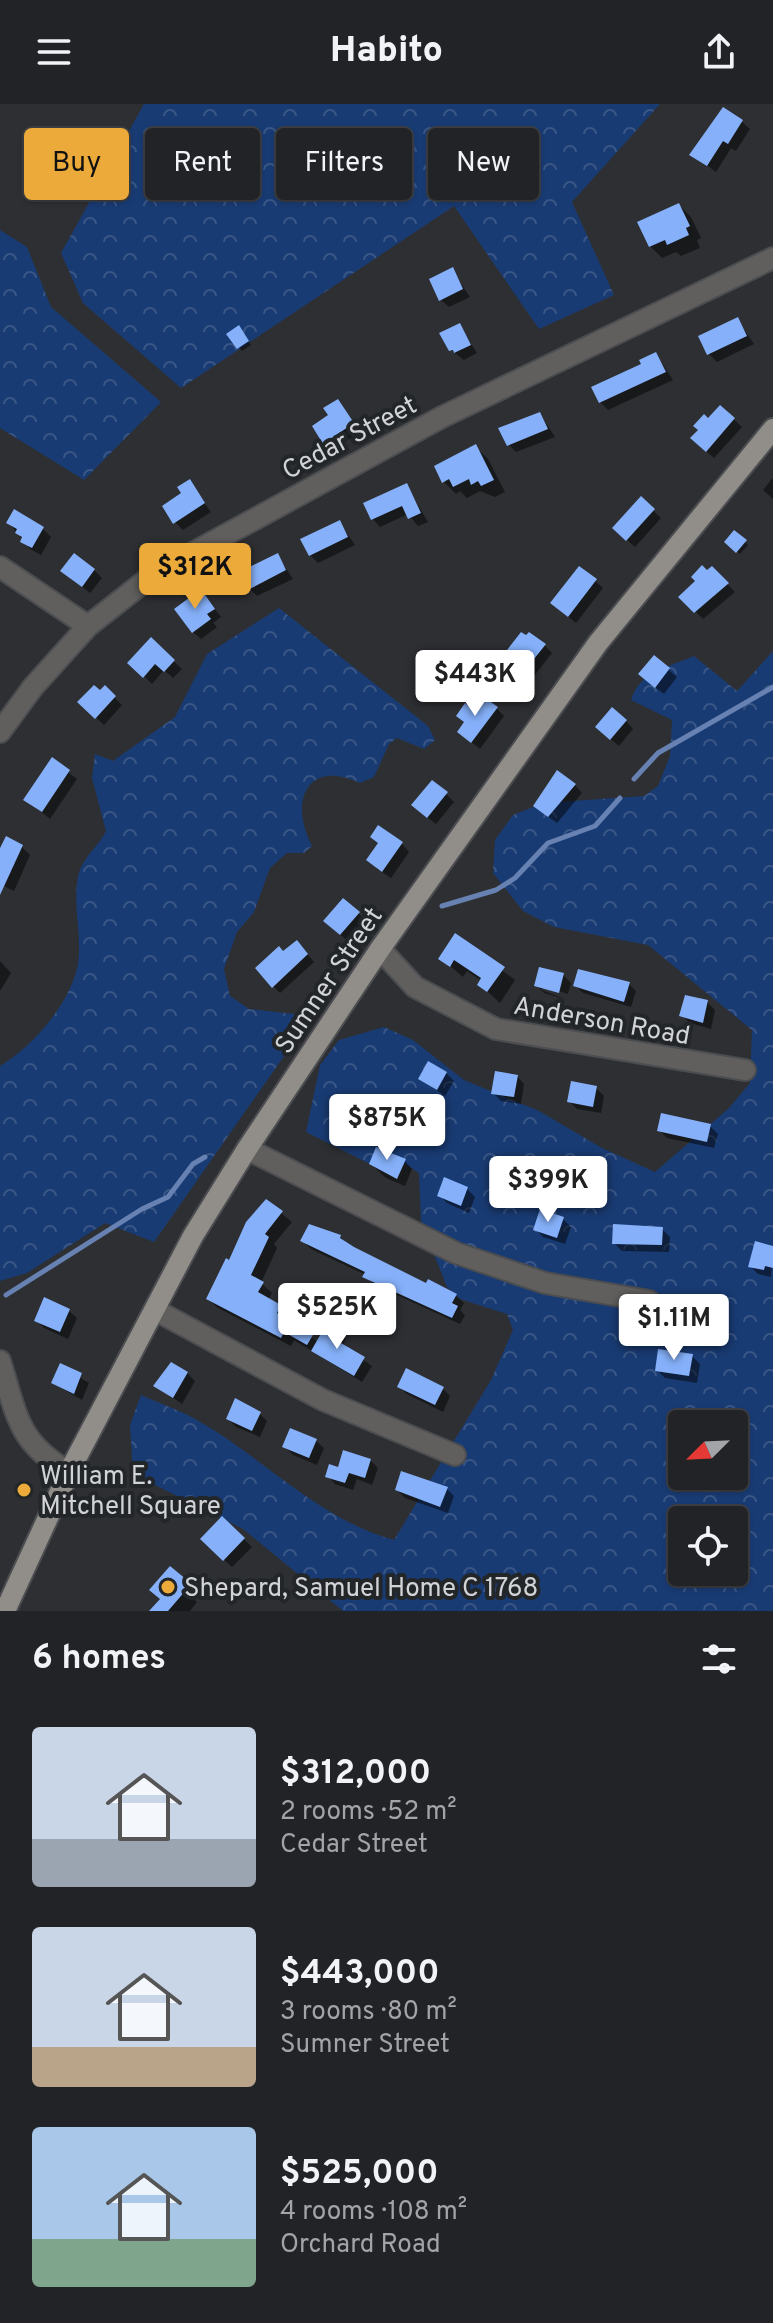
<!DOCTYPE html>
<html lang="en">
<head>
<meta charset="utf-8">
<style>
	body { margin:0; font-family:Overpass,sans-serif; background:#2e2f32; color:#f1f3f6; height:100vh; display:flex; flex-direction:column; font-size:30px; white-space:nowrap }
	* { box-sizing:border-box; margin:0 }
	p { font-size:26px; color:#a2a4a7 }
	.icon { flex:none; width:44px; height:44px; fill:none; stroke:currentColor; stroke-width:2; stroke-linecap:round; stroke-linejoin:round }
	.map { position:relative; height:1507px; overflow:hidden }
	.details { display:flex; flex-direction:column; background:#222326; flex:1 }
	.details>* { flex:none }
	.banner { position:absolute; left:24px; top:24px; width:726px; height:72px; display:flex; gap:16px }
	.needle { width:52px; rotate:246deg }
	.buttons { position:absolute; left:668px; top:1306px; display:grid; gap:16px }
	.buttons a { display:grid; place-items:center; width:80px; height:80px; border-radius:8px; background:#222326; box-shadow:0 2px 6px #0004,0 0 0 2px #3f4043; font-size:40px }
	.price { position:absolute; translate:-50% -68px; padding:0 18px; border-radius:8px; background:#fff; color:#222; font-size:26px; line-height:52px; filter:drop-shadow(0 2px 4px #0008) }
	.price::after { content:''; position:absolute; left:50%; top:48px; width:24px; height:18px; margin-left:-12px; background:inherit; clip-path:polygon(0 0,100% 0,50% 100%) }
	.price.selected { background:#ebaa39; color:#111 }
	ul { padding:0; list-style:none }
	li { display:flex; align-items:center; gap:24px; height:200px; padding:0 32px }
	li span { display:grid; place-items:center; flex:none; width:224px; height:160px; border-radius:8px; color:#555 }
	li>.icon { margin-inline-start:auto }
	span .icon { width:96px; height:96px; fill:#fffc; stroke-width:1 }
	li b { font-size:34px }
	h2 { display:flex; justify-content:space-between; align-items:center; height:96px; padding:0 32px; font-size:34px }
	.pill { padding:0 28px; border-radius:8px; background:#222326; box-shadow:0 2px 6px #0004,0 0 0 2px #3f4043; font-size:28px; line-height:72px }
	.pill.selected { background:#ebaa39; color:#111 }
	header { display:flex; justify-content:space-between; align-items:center; height:104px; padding:0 32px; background:#222326; font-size:36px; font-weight:800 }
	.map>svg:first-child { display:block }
</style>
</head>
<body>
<header><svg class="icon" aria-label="menu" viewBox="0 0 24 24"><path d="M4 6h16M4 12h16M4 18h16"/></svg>Habito<svg class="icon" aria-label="share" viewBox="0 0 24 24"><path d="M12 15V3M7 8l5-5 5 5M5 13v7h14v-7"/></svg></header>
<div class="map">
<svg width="773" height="1507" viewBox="0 0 773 1507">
	<defs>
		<pattern id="forest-crowns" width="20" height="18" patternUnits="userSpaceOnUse" patternTransform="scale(2)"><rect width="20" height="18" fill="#193b73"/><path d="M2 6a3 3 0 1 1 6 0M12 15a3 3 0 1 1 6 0" fill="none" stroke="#3a5686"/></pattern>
	</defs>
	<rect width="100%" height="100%" fill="#2d2f33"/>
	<path fill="url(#forest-crowns)" fill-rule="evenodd" d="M 144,0 L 660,0 L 572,98 L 614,191 L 539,225 L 454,102 L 181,284 L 83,199 L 61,149 Z
		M 0,126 L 27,143 L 51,203 L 161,298 L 84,376 L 0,324 Z
		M 279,504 L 428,622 L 435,636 L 424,645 L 397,634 L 389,640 L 374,673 L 360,679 C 306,654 289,698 312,742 L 304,749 L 287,749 L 270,764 L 254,808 L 237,828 L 224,865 L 230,892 L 249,905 L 312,912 L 154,1138 L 105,1119 L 27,1169 L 0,1177 L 0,962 C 34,942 79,891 79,848 C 80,825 73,796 78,773 C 82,753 97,745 106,727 L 92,674 L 95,650 L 113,657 L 175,613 L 207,550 Z
		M 773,547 L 773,1507 L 343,1507 L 243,1425 L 133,1370 L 130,1321 L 141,1291 C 161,1300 183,1307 202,1319 C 267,1357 319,1415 394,1436 L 491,1276 L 513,1226 L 507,1210 L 460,1195 L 447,1183 L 421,1117 L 419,1069 L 405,1060 L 372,1061 L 306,1028 L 320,961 L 339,936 L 384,923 L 413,936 L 464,976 L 539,1007 L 602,1044 L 655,1068 L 729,1004 L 750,979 L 752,926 L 648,841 L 554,823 L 523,807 L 493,769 L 495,736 L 513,711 L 543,699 L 644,692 L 658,682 L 670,652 L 672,616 L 631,596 C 639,568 669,563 694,552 L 737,587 ZM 682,1320 L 734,1320 L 734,1372 L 682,1372 ZM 682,1416 L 734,1416 L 734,1468 L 682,1468 Z"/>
	<path fill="#0007" d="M 742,18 L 750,25 L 736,47 L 731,44 L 716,68 L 692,50 Z
		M 679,101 L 691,113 L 701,134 L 697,136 L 700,144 L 681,152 L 676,148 L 662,154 L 650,142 Z
		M 452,166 L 470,193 L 449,203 L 441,196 Z
		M 738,216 L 754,240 L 717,258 L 709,250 Z
		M 459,221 L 477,249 L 464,256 L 451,246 Z
		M 242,227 L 251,241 L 242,247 L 229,230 Z
		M 656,250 L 673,276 L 608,306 L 600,298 Z
		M 338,297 L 360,328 L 332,346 L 325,339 Z
		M 720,303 L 742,323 L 714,354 L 700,342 L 708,317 Z
		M 540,310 L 555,333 L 516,348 L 508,340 Z
		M 476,343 L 488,355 L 505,388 L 495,393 L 480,387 L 467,394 L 460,387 L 456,390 L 444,378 Z
		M 772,375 L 773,375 L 773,395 L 763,386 Z
		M 189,378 L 211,408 L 183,426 L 175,418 Z
		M 406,381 L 428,418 L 418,422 L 408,410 L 380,423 L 373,415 Z
		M 641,395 L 661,414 L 635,443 L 614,424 Z
		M 339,418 L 355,441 L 318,459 L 310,451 Z
		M 9,419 L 43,425 L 51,433 L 41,451 L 30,445 Z
		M 734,429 L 748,441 L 740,450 L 726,438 Z
		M 277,451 L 293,475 L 257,492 L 250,485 Z
		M 712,465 L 735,488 L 703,515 L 681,493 Z
		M 94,466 L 102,474 L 90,489 L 63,467 Z
		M 595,477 L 603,484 L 576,519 L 561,507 Z
		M 208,496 L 221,513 L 213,519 L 217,523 L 201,535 L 193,528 Z
		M 151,536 L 182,565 L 173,574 L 164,566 L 152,580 L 130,558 Z
		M 544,541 L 552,549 L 527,581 L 508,566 Z
		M 654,553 L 677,573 L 664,590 L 648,578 Z
		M 105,584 L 122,601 L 104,621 L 80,598 Z
		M 496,604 L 504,612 L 480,645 L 459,628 L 474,607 Z
		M 626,617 L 633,625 L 619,642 L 605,630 Z
		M 52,656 L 77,675 L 50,715 L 26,695 Z
		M 575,681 L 582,689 L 557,719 L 543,709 Z
		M 446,690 L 454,698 L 436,720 L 422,709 Z
		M 402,740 L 409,748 L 391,774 L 376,764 Z
		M 22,743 L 30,751 L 14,787 L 0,780 L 0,745 Z
		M 358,809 L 366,817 L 348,837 L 333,825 Z
		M 455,832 L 515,876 L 500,899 L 479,880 L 482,877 L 467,867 L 463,873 L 441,854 Z
		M 303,845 L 314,858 L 280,889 L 273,882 Z
		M 0,857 L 11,869 L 0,887 Z
		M 540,865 L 563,871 L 571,879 L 568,890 L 542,882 L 542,886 L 567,896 L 544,889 L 536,881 Z
		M 629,880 L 636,887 L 631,903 L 583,889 L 576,882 Z
		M 707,898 L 715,906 L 711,925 L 690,919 L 682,911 Z
		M 446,969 L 454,977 L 445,992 L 421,975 Z
		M 517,972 L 524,980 L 521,1000 L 501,997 L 493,989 Z
		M 596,984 L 604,992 L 601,1009 L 577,1005 L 569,997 Z
		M 710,1022 L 718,1030 L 714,1044 L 667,1034 L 659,1026 Z
		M 405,1057 L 412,1065 L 405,1082 L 386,1074 L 371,1060 Z
		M 445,1076 L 467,1085 L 475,1093 L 469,1109 L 447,1099 L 439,1091 Z
		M 266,1097 L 292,1118 L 274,1140 L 277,1144 L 261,1179 L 272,1189 L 268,1196 L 289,1213 L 287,1217 L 318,1238 L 338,1227 L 346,1235 L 342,1242 L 372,1262 L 362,1278 L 294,1236 L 291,1242 L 218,1204 L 208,1195 Z
		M 563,1115 L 571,1123 L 565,1140 L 543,1133 L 536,1125 Z
		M 662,1125 L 670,1133 L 669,1148 L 622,1147 L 614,1139 Z
		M 340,1133 L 348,1141 L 427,1182 L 456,1192 L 464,1199 L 460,1206 L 465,1211 L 460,1220 L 373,1180 L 366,1171 L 311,1145 L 303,1137 Z
		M 773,1144 L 771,1173 L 758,1170 L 750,1162 Z
		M 69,1207 L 77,1214 L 68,1235 L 44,1224 L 36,1216 Z
		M 692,1252 L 700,1260 L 697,1279 L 665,1274 L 657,1266 Z
		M 61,1262 L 89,1279 L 82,1296 L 53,1279 Z
		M 187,1269 L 195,1277 L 182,1300 L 156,1282 Z
		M 399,1283 L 442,1284 L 450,1292 L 443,1308 L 407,1290 Z
		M 259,1309 L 267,1317 L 260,1333 L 236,1323 L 228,1315 Z
		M 316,1337 L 324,1344 L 317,1361 L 293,1351 L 285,1343 Z
		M 370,1356 L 378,1364 L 372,1381 L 357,1375 L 353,1386 L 335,1380 L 328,1372 Z
		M 446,1384 L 454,1392 L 448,1409 L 405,1394 L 397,1386 Z
		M 222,1414 L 252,1443 L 232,1463 L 202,1435 Z
		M 185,1478 L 197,1490 L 193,1494 L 197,1498 L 190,1507 L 152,1507 Z"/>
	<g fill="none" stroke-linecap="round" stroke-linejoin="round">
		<path stroke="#6782b2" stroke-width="5" d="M 634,675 L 658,649 L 773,583
			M 442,802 L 496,786 L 515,774 L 548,739 L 595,722 L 620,694
			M 6,1191 L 142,1105 L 168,1093 L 193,1060 L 205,1053"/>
	</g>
	<path fill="#86b1fa" d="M 723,3 L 743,16 L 728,40 L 723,37 L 707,62 L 689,51 Z
		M 679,99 L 690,122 L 686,124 L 689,131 L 667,141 L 665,136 L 649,143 L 637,118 Z
		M 453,163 L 463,185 L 439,197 L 429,175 Z
		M 738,213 L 747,232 L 707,251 L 698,232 Z
		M 460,219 L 471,241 L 454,249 L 453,246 L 449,247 L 439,229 Z
		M 239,221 L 249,237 L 237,245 L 226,230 Z
		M 656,248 L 666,268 L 599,299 L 591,283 L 641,260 L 639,256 Z
		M 338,295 L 354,319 L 323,340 L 312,322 L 328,311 L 323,304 Z
		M 720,301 L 735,314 L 706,348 L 690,334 L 698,326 L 693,322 L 704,310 L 708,314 Z
		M 540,308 L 548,325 L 507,342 L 498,324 Z
		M 476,340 L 494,376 L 481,382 L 478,377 L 471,381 L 469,375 L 453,383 L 449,375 L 442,379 L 434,362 Z
		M 190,375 L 205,399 L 173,420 L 162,402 L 181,389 L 177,383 Z
		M 407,379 L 421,409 L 408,415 L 402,402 L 371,416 L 363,399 Z
		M 641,392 L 655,405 L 626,437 L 612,424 Z
		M 14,405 L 44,423 L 32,444 L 20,438 L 22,433 L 15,429 L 17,425 L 6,419 Z
		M 340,416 L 348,433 L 309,452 L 300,435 Z
		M 734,426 L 747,436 L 736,449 L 724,438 Z
		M 74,449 L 95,465 L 82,483 L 60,467 Z
		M 278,449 L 286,466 L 248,486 L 239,468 Z
		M 702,461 L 707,466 L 712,462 L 729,479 L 694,509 L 678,493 L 695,477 L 691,473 Z
		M 579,462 L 597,475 L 568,513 L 550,499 Z
		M 201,485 L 215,505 L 207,510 L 211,515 L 192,529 L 174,505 Z
		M 521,528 L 526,531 L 529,528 L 546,540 L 518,575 L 497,559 Z
		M 151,533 L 175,556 L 164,568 L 155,560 L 143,574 L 127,559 Z
		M 654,551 L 670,564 L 655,584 L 638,570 Z
		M 94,581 L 100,586 L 105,581 L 116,592 L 95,615 L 77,598 Z
		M 482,592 L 498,603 L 471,639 L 457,628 L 464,618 L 456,612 L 465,599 L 473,605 Z
		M 612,603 L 627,616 L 610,636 L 595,623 Z
		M 52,653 L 70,666 L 42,708 L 23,696 Z
		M 557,666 L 576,680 L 548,713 L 533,702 Z
		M 432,676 L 448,688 L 427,714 L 411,701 Z
		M 378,721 L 403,738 L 382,768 L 366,756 L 378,739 L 370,733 Z
		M 6,732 L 23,741 L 0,791 L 0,744 Z
		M 343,794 L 360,808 L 340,831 L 323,817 Z
		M 455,829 L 505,863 L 487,888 L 477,881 L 481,874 L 454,856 L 450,863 L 438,855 Z
		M 297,836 L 308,850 L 272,884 L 255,864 L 279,842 L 283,847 Z
		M 539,863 L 564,869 L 559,889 L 534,882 Z
		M 578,865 L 630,878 L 624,898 L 573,882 Z
		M 685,891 L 708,896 L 703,919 L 679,912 Z
		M 428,957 L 447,968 L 437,986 L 418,975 Z
		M 495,967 L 518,971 L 514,993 L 491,990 Z
		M 571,977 L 597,982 L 593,1003 L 567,998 Z
		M 661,1009 L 711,1020 L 707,1038 L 657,1027 Z
		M 376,1043 L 406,1055 L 397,1075 L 369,1060 Z
		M 444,1073 L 468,1083 L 461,1102 L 437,1092 Z
		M 266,1095 L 283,1107 L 265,1130 L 269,1133 L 251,1171 L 264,1178 L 258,1188 L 281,1201 L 277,1209 L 313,1231 L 307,1241 L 284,1228 L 281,1234 L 206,1195 L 226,1154 L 229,1156 L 246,1118 Z
		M 540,1105 L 564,1113 L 557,1134 L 533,1126 Z
		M 309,1120 L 341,1131 L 340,1134 L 354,1143 L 426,1179 L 428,1175 L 457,1190 L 452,1199 L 458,1202 L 452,1214 L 362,1173 L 365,1168 L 300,1137 Z
		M 613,1120 L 663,1123 L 662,1141 L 612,1140 Z
		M 755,1137 L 773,1142 L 773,1164 L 765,1162 L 764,1166 L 748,1163 Z
		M 44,1193 L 70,1205 L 60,1228 L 34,1217 Z
		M 327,1219 L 339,1226 L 334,1235 L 365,1253 L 354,1272 L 311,1247 Z
		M 658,1245 L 693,1250 L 689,1272 L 655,1267 Z
		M 171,1258 L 188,1268 L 173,1294 L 153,1282 Z
		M 60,1259 L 82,1269 L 74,1290 L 51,1279 Z
		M 406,1264 L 444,1283 L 435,1301 L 397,1283 Z
		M 235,1294 L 261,1308 L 252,1327 L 226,1315 Z
		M 290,1324 L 317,1335 L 309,1354 L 282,1343 Z
		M 343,1346 L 371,1355 L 365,1374 L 349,1369 L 345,1379 L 325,1373 L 329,1360 L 338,1363 Z
		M 401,1367 L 448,1383 L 440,1403 L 395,1386 Z
		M 222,1412 L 245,1434 L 223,1457 L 200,1435 Z
		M 170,1462 L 187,1476 L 183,1481 L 187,1485 L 168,1507 L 149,1507 L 160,1495 L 149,1486 Z"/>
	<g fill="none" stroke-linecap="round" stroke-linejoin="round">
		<defs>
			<path id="minor" d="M 0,463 L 88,522
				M 0,628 L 33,583 L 88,522 L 154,470 L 442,313 L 773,154
				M 380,845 L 415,883 L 496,925 L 745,966
				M 247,1045 L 456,1149 L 545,1179 L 649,1197
				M 155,1206 L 323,1296 L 455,1351
				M 0,1257 C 17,1311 17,1338 69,1368"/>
			<path id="major" d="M 5,1507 L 69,1368 L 193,1132 L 247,1045 L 380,845 L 598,539 L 773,325"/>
		</defs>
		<use href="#minor" stroke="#4b4d50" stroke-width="24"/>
		<use href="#major" stroke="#4b4d50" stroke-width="24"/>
		<use href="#minor" stroke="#615f5d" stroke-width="20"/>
		<use href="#major" stroke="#918e8a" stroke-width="20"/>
	</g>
	<g fill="#ebaa39" stroke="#232629" stroke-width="3">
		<circle cx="24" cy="1386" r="8"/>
		<circle cx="168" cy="1483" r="8"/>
	</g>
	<g text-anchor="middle" stroke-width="8" stroke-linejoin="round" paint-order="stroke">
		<g font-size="26" fill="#d2d3d6" stroke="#232629">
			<text transform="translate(349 333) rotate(-28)" y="9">Cedar Street</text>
			<text transform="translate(328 876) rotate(-56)" y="9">Sumner Street</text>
			<text transform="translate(602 916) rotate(10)" y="9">Anderson Road</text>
		</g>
		<g font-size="26" fill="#d2d3d6" stroke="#232629" text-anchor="start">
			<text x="40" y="1380">William E.<tspan x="40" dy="30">Mitchell Square</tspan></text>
			<text x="184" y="1492">Shepard, Samuel Home C 1768</text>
		</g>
	</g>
</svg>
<div class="buttons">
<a><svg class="needle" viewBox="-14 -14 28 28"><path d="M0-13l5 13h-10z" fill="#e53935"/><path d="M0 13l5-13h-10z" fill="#a2a4a7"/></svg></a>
<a><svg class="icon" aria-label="locate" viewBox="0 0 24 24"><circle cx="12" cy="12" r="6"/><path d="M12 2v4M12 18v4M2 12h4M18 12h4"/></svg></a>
</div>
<b class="price selected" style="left:195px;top:507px">$312K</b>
<b class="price" style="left:475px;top:614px">$443K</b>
<b class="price" style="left:387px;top:1058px">$875K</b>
<b class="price" style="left:548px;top:1120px">$399K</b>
<b class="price" style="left:337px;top:1247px">$525K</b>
<b class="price" style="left:674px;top:1258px">$1.11M</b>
<div class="banner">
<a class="pill selected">Buy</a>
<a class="pill">Rent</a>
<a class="pill">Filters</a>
<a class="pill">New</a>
</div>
</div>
<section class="details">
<h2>6 homes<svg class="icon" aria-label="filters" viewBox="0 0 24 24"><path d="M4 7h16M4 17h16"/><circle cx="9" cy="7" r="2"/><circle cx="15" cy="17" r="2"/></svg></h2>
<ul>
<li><span style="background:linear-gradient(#c9d6e8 70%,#9aa5b1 0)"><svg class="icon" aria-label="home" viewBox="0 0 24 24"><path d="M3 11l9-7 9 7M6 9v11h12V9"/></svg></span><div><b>$312,000</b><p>2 rooms · 52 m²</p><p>Cedar Street</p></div></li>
<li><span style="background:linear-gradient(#c9d6e8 75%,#b9a48a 0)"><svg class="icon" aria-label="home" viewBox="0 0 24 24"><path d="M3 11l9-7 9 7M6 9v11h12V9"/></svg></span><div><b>$443,000</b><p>3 rooms · 80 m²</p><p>Sumner Street</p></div></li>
<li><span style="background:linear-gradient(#a9c7e8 70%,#7fa58c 0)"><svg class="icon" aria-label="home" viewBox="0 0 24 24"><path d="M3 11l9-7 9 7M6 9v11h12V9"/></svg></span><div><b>$525,000</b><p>4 rooms · 108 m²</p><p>Orchard Road</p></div></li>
</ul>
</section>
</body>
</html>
